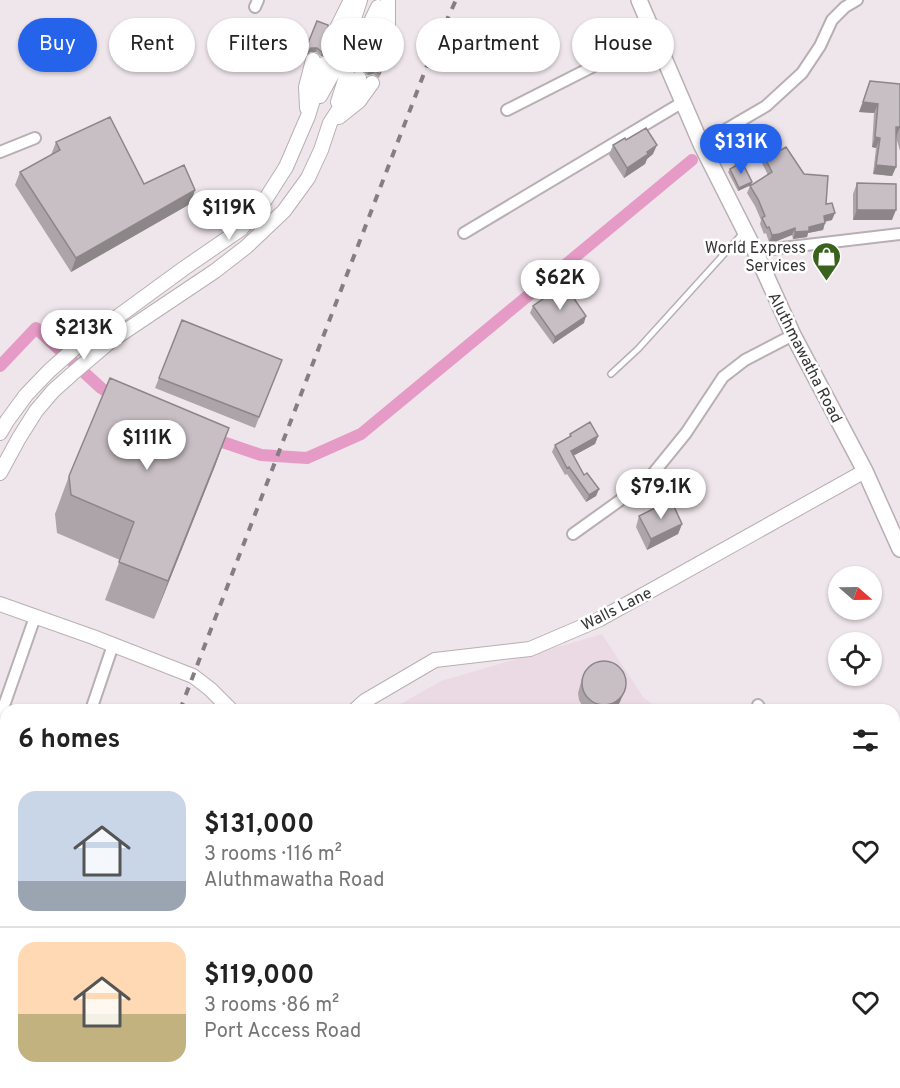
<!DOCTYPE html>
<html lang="en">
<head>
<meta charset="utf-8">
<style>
	body { margin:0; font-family:Overpass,sans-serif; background:#f2f2f2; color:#222; height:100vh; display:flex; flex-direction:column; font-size:22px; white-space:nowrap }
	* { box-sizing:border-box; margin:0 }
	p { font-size:20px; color:#767676 }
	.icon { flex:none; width:33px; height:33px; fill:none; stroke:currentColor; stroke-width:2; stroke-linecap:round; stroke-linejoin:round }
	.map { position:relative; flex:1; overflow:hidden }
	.panel { position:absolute; left:0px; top:704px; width:900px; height:386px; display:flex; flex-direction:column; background:#fff; border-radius:18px 18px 0 0; box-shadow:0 2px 4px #0004 }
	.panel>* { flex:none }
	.guide { position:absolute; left:18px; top:18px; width:864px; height:54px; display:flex; gap:12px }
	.needle { width:39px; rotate:110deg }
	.buttons { position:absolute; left:828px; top:566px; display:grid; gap:12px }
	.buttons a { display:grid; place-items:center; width:54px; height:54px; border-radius:50%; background:#fff; box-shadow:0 2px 4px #0004; font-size:30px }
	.price { position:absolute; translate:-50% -51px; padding:0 14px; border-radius:21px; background:#fff; color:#222; font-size:20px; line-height:39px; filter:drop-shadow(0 2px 3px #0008) }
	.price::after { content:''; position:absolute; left:50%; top:36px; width:18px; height:14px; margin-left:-9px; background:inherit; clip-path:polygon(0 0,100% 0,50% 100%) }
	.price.active { background:#2563eb; color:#fff }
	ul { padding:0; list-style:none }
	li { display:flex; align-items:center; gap:18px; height:150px; padding:0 18px }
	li+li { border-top:2px solid #e0e0e0 }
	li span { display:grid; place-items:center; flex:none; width:168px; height:120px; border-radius:18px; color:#555 }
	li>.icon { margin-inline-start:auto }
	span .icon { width:72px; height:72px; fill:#fffc; stroke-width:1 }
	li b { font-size:26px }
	h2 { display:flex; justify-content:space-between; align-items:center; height:72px; padding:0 18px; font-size:26px }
	.chip { padding:0 21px; border-radius:27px; background:#fff; box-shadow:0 2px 4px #0004; font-size:21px; line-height:54px }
	.chip.active { background:#2563eb; color:#fff }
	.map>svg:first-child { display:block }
</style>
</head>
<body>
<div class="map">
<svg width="900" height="1088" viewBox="0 0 900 1088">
	<rect width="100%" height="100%" fill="#efe6eb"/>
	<path fill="#ebdae3" d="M 602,634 L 643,697 L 659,709 L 390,710 L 441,681 Z"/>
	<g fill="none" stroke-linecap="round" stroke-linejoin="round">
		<path stroke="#e69bc6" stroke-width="12" d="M 0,366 L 36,328 L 101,388 L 118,399
			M 208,437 L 261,455 L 307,458 L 361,434 L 692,160"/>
		<defs>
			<path id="lane" d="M 611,374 L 638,349 L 744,232
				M 584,1088 L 593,1083"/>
			<path id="street" d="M 255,7 L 258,0
				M 507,110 L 655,35
				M 701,144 L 766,106 L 802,73 L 820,46 L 832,20 L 845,7 L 857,0
				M 0,152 L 35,138
				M 464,233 L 683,102
				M 755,251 L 900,234
				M 573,534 L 647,481 L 686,433 L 723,377 L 745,360 L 793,335
				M 758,705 L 761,710
				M 91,710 L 113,645
				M 0,717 L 35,617
				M 894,731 L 900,728
				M 894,847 L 900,845
				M 0,937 L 6,922
				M 295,1083 L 298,1088
				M 378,1083 L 382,1088
				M 424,1088 L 432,1083"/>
			<path id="secondary" d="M 335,32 L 351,0
				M 348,37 L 360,0
				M 361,42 L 378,7
				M 372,46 L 380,26 L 382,14
				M 383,50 L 388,27 L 388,0
				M 320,96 L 335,69
				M 338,102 L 347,74
				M 307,108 L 306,87 L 313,60
				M 339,117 L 359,101 L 372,83
				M 0,433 L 7,421 L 26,395 L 49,371 L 75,348 L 183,269 L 241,229 L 265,200 L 286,167 L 308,116 L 324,64
				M 0,473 L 19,438 L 36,411 L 53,391 L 72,374 L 112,340 L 215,271 L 246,247 L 284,211 L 308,178 L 321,150 L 330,123 L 359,78
				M 0,604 L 93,637 L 193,676 L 210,689 L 231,710
				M 355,710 L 365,701 L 435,660 L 530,649 L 600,619 L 865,471
				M 433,1083 L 437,1088"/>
			<path id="primary" d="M 639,0 L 701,144 L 755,251 L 793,335 L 865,471 L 900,549"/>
		</defs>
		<use href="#lane" stroke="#b8afb4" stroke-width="8"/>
		<use href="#street" stroke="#b8afb4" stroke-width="14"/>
		<use href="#secondary" stroke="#b8afb4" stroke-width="16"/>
		<use href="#primary" stroke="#b8afb4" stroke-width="18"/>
		<use href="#lane" stroke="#fff" stroke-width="5"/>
		<use href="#street" stroke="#fff" stroke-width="10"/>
		<use href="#secondary" stroke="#fff" stroke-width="14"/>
		<use href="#primary" stroke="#fff" stroke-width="15"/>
		<path stroke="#847e81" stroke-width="4" stroke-dasharray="8 8" stroke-linecap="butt" d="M 180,710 L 433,50 L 456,0
			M 39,1088 L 40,1083"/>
	</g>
	<path fill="#aca4a9" d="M 317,21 L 333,37 L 382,55 L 388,54 L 379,78 L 373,74 L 367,75 L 363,70 L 359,69 L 355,70 L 350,66 L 343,66 L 339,61 L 332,61 L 327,56 L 321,56 L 316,52 L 310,52 L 305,57 L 303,56 Z
		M 870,81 L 900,84 L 900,151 L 896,137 L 896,167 L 892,176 L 873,174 L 876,148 L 872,147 L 874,113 L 859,112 Z
		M 626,140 L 653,154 L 647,159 L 645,164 L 624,178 L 609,155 L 613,145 Z
		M 56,142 L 144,184 L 195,190 L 190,204 L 71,272 L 15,185 L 20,172 L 51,155 Z
		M 774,154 L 804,174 L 826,204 L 832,220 L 825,222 L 823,230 L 808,233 L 807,237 L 793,239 L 792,235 L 777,241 L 769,242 L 766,233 L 764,234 L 760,224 L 761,220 L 755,206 L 747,193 L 750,186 L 768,175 L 762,163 L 764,156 Z
		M 730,169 L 752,182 L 751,185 L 738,191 L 728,172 Z
		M 857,183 L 892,220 L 853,220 L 853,194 Z
		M 533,306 L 584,323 L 553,344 L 530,313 Z
		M 182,320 L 282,360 L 255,428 L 155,388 Z
		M 229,428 L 215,466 L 154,619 L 105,600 L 120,560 L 57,533 L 55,514 L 69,476 Z
		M 570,434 L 598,436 L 595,444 L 573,456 L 584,475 L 599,489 L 596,496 L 586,502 L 567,474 L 565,475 L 552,452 L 555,445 L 569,437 Z
		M 639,516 L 682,524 L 678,534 L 647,550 L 636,527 Z
		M 583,675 L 620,702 L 616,708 L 615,710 L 586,710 L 583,707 L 579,700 L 578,693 Z
		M 763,1083 L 863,1083 L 850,1088 L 764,1088 Z"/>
	<path fill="#8c8689" d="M 311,48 L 317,48 L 316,52 L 310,52 L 305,57 L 306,53 Z
		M 322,52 L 328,52 L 327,56 L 321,56 Z
		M 333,57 L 340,57 L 339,61 L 332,61 Z
		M 352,62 L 350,66 L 343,66 L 345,63 Z
		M 375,71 L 373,74 L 367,75 L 369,72 Z
		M 863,102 L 878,104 L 874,113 L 859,112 Z
		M 896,127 L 900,127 L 896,137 Z
		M 875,137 L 880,138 L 876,148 L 872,147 Z
		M 657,145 L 653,154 L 647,159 L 645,164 L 624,178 L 627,168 Z
		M 876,165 L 896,167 L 892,176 L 873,174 Z
		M 752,182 L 751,185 L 738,191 L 739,188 Z
		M 195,190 L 190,204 L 71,272 L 76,258 Z
		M 857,210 L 896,210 L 892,220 L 853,220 Z
		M 835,213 L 832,220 L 821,222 L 824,216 Z
		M 825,223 L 823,230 L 808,233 L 807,237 L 793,239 L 795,232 L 809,227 Z
		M 795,228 L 792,235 L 777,241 L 769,242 L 772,235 Z
		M 586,316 L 584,323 L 553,344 L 555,337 Z
		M 229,428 L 215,466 L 154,619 L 168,581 Z
		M 598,436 L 595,444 L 569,458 L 571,451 Z
		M 599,489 L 596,496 L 586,502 L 589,495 Z
		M 682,524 L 678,534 L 647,550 L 651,539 Z
		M 624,692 L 620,702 L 615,710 L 597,710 L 599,704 Z
		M 830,1083 L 863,1083 L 850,1088 L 817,1088 Z"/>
	<path fill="#c8bfc4" stroke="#8c8689" stroke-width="1.5" d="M 317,21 L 328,25 L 329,33 L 333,37 L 341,36 L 346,42 L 354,41 L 359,47 L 366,47 L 369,51 L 377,51 L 382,55 L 388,54 L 380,74 L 375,71 L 369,72 L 365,67 L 360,66 L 356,67 L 352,62 L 345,63 L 340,57 L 333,57 L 328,52 L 322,52 L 317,48 L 311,48 L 306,53 L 304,53 Z
		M 870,81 L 900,84 L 900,128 L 900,127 L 896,127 L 896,167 L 876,165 L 880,138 L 875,137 L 878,104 L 863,102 Z
		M 110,117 L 144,184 L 184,165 L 195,190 L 76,258 L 20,172 L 60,150 L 56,142 Z
		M 646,128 L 657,145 L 647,152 L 648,154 L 627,168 L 613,145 L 625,138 L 626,140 Z
		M 786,147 L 804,174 L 828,176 L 826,204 L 832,203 L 835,213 L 824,216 L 825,223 L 809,227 L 809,231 L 795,232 L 795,228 L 779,234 L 772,235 L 769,227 L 767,228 L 762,218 L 765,216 L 758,199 L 750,186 L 772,172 L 764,156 L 773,152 L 774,154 Z
		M 742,162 L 752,182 L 739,188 L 730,169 Z
		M 857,183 L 896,184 L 896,210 L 857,210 Z
		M 564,284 L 586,316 L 555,337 L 533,306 Z
		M 182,320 L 282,360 L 259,417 L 159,378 Z
		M 110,378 L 229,428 L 168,581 L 119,562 L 134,522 L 71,495 L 69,476 Z
		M 590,422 L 598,436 L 571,451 L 584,475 L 587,473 L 599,489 L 589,495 L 569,467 L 567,468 L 555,445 L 571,436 L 570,434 Z
		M 671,500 L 682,524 L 651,539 L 639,516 Z
		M582 683a22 22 0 1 1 44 0a22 22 0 1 1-44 0Z
		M 773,1083 L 830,1083 L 817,1088 L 774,1088 Z"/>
	<defs>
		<symbol id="shop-pin" viewBox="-11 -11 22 30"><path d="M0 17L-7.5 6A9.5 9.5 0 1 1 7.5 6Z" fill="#3b621d" stroke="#fff"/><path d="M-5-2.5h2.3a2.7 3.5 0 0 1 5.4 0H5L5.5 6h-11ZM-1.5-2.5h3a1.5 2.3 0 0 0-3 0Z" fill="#fff"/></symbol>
	</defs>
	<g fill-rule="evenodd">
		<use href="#shop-pin" x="810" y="240" width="33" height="45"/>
	</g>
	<g text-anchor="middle" stroke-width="5" stroke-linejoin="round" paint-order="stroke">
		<g font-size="16" fill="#373435" stroke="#fff" text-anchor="end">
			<text x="806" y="253">World Express<tspan x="806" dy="18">Services</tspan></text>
		</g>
		<g font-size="16" fill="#373435" stroke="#fff">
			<text transform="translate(806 357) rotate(63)" y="6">Aluthmawatha Road</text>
			<text transform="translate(616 608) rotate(-27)" y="6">Walls Lane</text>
		</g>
	</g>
</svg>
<div class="buttons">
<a><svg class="needle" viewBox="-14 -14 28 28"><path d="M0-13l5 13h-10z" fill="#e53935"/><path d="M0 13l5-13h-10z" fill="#767676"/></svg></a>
<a><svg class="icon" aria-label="locate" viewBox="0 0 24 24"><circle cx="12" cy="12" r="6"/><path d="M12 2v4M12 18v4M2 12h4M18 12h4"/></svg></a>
</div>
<b class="price active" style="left:741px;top:175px">$131K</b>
<b class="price" style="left:229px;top:241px">$119K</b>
<b class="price" style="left:560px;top:311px">$62K</b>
<b class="price" style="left:84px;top:361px">$213K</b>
<b class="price" style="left:147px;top:471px">$111K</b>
<b class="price" style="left:661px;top:520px">$79.1K</b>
<div class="guide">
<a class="chip active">Buy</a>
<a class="chip">Rent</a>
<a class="chip">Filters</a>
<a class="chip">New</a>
<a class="chip">Apartment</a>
<a class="chip">House</a>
</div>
<section class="panel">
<h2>6 homes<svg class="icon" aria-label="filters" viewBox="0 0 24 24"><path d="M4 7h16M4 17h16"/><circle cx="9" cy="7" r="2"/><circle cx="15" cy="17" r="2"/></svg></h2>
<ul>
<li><span style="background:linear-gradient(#c9d6e8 75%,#9aa5b1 0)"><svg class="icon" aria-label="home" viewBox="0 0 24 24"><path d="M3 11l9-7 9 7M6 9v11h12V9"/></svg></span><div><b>$131,000</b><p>3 rooms · 116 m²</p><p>Aluthmawatha Road</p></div><svg class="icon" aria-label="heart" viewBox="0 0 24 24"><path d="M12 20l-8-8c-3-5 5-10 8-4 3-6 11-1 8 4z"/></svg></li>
<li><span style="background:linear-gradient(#ffd9b3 60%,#c2b280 0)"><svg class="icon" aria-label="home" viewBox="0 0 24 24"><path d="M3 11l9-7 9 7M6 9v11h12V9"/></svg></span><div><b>$119,000</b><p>3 rooms · 86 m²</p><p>Port Access Road</p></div><svg class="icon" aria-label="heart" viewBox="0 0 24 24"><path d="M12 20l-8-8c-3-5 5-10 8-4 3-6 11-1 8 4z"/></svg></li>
</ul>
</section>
</div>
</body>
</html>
